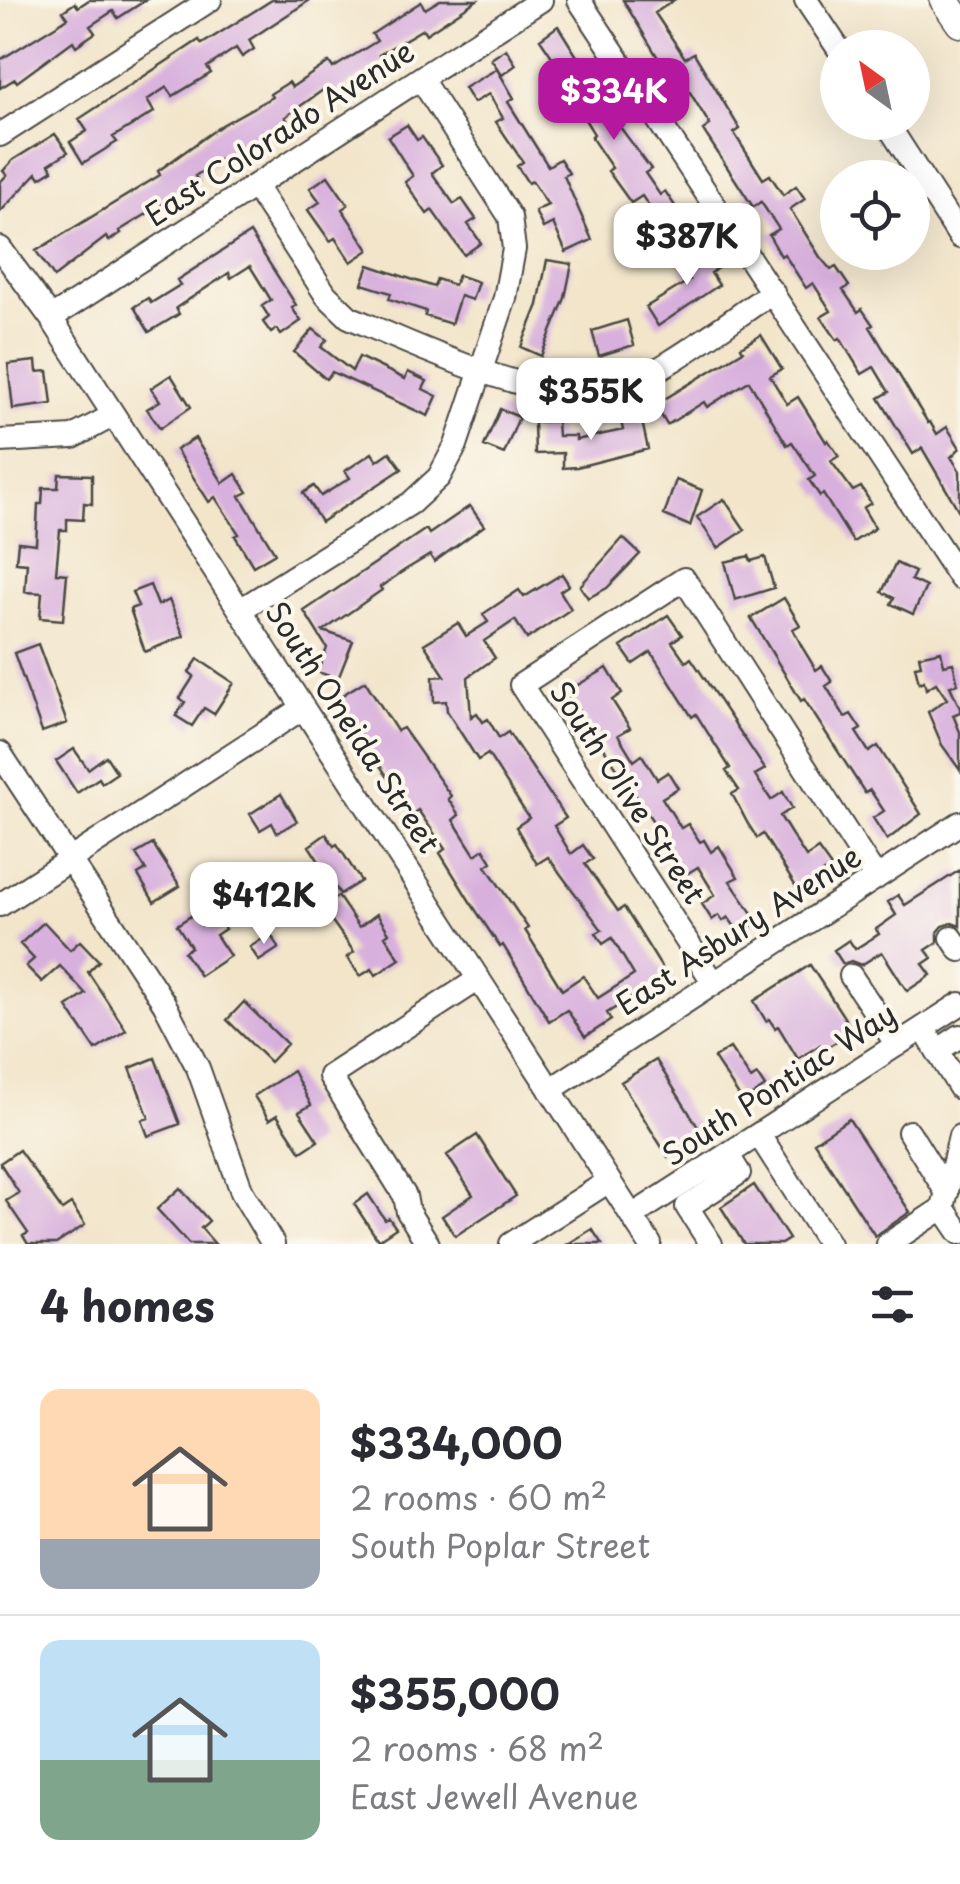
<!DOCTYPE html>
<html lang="en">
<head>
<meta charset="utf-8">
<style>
	body { margin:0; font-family:"Playpen Sans",sans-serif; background:#f7f7f7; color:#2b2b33; height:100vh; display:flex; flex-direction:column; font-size:38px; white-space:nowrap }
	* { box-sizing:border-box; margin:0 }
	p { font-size:32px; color:#7c7c81 }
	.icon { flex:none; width:55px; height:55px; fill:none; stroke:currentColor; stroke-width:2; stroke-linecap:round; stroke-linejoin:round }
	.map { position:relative; height:1244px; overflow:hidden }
	.details { display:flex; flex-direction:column; background:#fff; flex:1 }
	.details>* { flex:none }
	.needle { width:65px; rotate:327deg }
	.controls { position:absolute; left:820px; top:30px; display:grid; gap:20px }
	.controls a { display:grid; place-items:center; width:110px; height:110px; border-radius:50%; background:#fff; box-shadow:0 10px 40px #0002; font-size:50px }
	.price { position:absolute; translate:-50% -85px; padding:0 22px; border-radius:20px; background:#fff; color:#222; font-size:32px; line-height:65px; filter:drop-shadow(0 2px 5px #0008) }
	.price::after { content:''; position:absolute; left:50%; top:60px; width:30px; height:22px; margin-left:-15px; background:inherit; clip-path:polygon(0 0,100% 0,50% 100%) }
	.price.on { background:#b5179e; color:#fff }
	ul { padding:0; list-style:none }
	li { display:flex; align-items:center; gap:30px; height:250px; padding:0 40px }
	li+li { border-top:2px solid #e1e1e2 }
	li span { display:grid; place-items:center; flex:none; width:280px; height:200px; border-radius:20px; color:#555 }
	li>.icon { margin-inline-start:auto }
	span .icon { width:120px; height:120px; fill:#fffc; stroke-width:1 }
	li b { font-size:42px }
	h2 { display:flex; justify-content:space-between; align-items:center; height:120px; padding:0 40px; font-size:42px }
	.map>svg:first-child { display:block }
</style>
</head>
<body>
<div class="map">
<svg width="960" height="1244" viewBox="0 0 960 1244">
	<rect width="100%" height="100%" fill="#fbf7ec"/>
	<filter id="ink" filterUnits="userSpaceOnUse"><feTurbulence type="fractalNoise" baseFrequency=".01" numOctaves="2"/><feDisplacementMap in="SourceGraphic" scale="20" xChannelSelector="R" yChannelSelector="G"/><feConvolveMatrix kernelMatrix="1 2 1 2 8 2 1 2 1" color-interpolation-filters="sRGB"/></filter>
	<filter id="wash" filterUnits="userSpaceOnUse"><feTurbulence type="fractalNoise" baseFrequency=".0048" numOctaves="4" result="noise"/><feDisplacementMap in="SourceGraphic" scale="40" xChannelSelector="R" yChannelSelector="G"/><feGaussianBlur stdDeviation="2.25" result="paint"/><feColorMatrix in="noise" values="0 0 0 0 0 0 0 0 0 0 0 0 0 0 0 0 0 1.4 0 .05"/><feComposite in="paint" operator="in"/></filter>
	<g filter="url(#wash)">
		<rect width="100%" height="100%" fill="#f2e5ca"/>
		<g id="blocks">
			<path fill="#d8b0dd" d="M 89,0 L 146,0 L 118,18 L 113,11 L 90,26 L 95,33 L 76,46 L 73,41 L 17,82 L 15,79 L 0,88 L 0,60 L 68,18 L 63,11 L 75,3 L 78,7 Z
				M 272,0 L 310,0 L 249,40 L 254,49 L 242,57 L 236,48 L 207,67 L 211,73 L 173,96 L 167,87 L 147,100 L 154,112 L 113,137 L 117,142 L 83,163 L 70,142 L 87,131 L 79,119 L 199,40 L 202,44 Z
				M 440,0 L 477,0 L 426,34 L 423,29 L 379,55 L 384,62 L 329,98 L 323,90 L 285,117 L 288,122 L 273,134 L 224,167 L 219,160 L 195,176 L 199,182 L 119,231 L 121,233 L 109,241 L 106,237 L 54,277 L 36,251 L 160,175 L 158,171 L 222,125 L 272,97 L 270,94 L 289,82 L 292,87 L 329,62 L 333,68 L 377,41 L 372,34 L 410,9 L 421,2 L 425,9 Z
				M 623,0 L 674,0 L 655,13 L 685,58 L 694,53 L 740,129 L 734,133 L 763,179 L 770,175 L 783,195 L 796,186 L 805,199 L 790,209 L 820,257 L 831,270 L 836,267 L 849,286 L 843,290 L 858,312 L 862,309 L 873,325 L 870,327 L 928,423 L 930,422 L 937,434 L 947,427 L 960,448 L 951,457 L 960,471 L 960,513 L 922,448 L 913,454 L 879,398 L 889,392 L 874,367 L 862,374 L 840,338 L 837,340 L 821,317 L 831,311 L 813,283 L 806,288 L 784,254 L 781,256 L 769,235 L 779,229 L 761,202 L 753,207 L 703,130 L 710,125 L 683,81 L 675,86 Z
				M 558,26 L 611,111 L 614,109 L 624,124 L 620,127 L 651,169 L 645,173 L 660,195 L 665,191 L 687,224 L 643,256 L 634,241 L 661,225 L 642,196 L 631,203 L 608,171 L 612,168 L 591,137 L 594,134 L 578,108 L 572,111 L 564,99 L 570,96 L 564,86 L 569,82 L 540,39 Z
				M 506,49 L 516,65 L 502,75 L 491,59 Z
				M 497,69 L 514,98 L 508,102 L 548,166 L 560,159 L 569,173 L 564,176 L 592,240 L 566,252 L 553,223 L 543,228 L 535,211 L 548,205 L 532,181 L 528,183 L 517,166 L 523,162 L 496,122 L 503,118 L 489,94 L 473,103 L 464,88 Z
				M 407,125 L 417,140 L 422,137 L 442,165 L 432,173 L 454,204 L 462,199 L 476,219 L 468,224 L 481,243 L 464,255 L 432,210 L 427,214 L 405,182 L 413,176 L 388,137 Z
				M 55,134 L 68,152 L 49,164 L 53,170 L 40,178 L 37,173 L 0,212 L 0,182 L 7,175 L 3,171 L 13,160 Z
				M 328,176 L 348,205 L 342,209 L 369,250 L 351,262 L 335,238 L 330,241 L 308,210 L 320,202 L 310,188 Z
				M 250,233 L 296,305 L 292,308 L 301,321 L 281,335 L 277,329 L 271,333 L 263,322 L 269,317 L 262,306 L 271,300 L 250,266 L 231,278 L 229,273 L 176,308 L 179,314 L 149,332 L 134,307 L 148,298 L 151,303 L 180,285 L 177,280 Z
				M 708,249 L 720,266 L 711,273 L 719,285 L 658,326 L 646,307 L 690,280 L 681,267 Z
				M 547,260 L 572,264 L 565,298 L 541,356 L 521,347 L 538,305 Z
				M 369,265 L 434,287 L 437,279 L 454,285 L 458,275 L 478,282 L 472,300 L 460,296 L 451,324 L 425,316 L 426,311 L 389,299 L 391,293 L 362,284 Z
				M 627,320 L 634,345 L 599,356 L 592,331 Z
				M 313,329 L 327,340 L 321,347 L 352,371 L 359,357 L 405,379 L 408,372 L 427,381 L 423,389 L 437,396 L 428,416 L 332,372 L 326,379 L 294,352 Z
				M 761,335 L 782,369 L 770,376 L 787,404 L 798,397 L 826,442 L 828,440 L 839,456 L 831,461 L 853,491 L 861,487 L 871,503 L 863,508 L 875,528 L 853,542 L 823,494 L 820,496 L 809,480 L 815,476 L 792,442 L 787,445 L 749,381 L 707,407 L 704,402 L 667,425 L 655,405 L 743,351 L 741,347 Z
				M 36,361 L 37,372 L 48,371 L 52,404 L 13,409 L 8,364 Z
				M 171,375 L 191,407 L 160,428 L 147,409 L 160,401 L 151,388 Z
				M 500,409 L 519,417 L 504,454 L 484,446 Z
				M 640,412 L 648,449 L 577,467 L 563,468 L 563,453 L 535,454 L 534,422 L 557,421 L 558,436 L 576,436 L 576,440 L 623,430 L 620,417 Z
				M 195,438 L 223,483 L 236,474 L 248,492 L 240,496 L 275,553 L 253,566 L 235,536 L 239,534 L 215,497 L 209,502 L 176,450 Z
				M 390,452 L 402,469 L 321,522 L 303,493 L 314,486 L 321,496 L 350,478 L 345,471 L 372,453 L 377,461 Z
				M 59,474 L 92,475 L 92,504 L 84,503 L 83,520 L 67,519 L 67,530 L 60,530 L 56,573 L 67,574 L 63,620 L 40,618 L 42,593 L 25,592 L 27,563 L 16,562 L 18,542 L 36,544 L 38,504 L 42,504 L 43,488 L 58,488 Z
				M 676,480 L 702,490 L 690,526 L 664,515 Z
				M 724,499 L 745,530 L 718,548 L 697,517 Z
				M 470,506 L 484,526 L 434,562 L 430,555 L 405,570 L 380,587 L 382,590 L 323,631 L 353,641 L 338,679 L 318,672 L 327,648 L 304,611 L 426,529 L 429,534 Z
				M 623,538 L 640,554 L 607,588 L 588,598 L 580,586 Z
				M 749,556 L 751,561 L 765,557 L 774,588 L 735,600 L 725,562 Z
				M 896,563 L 915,572 L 911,580 L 926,587 L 913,614 L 891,604 L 894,598 L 882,592 Z
				M 562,574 L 569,585 L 560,591 L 571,609 L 527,639 L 515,620 L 484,641 L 495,658 L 468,677 L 471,717 L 477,713 L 483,722 L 488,719 L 499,738 L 508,732 L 566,818 L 554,826 L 571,854 L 583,845 L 593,859 L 585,864 L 618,911 L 624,907 L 667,976 L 607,1013 L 611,1020 L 585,1037 L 567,1010 L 549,1021 L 503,945 L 500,947 L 469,900 L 440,853 L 445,849 L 418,810 L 412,814 L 336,699 L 365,681 L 397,731 L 403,728 L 451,796 L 448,799 L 459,815 L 453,820 L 475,855 L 484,849 L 492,862 L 486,866 L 528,928 L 525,930 L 562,990 L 583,976 L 598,998 L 634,975 L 612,938 L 603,944 L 596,933 L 602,930 L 548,857 L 537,864 L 516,827 L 529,818 L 488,754 L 478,760 L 447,711 L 446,701 L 434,702 L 433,677 L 445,676 L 424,644 L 458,623 L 466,636 L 488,622 L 483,614 L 519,590 L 524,597 Z
				M 150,585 L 158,605 L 169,600 L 184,636 L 145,652 L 130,609 L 138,606 L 132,592 Z
				M 784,598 L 800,625 L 793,629 L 802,647 L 816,670 L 822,666 L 832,682 L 826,686 L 845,717 L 851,714 L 861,729 L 856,732 L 869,752 L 878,746 L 921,814 L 887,840 L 873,818 L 884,811 L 870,790 L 865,793 L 804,699 L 801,701 L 751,618 Z
				M 668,615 L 682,635 L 672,642 L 686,662 L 691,658 L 765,769 L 755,775 L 771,800 L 783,792 L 792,808 L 780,816 L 793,837 L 806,857 L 818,849 L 831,867 L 798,890 L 763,834 L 757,838 L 748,824 L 732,794 L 739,790 L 726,771 L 730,768 L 696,714 L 692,717 L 651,652 L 633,664 L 621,647 Z
				M 38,644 L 67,723 L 42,732 L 14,653 Z
				M 941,651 L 944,665 L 953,663 L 958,684 L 950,686 L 960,708 L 960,712 L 953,715 L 960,732 L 960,770 L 942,745 L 928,712 L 947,699 L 936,683 L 926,689 L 924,681 L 919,683 L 915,666 L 921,665 L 919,656 Z
				M 198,659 L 234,683 L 214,714 L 204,708 L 192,726 L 176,716 L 185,702 L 180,698 L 194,676 L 189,672 Z
				M 607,668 L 622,693 L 612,700 L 630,728 L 618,735 L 634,761 L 642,755 L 657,779 L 668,772 L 678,788 L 662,798 L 681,828 L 688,824 L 700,842 L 704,840 L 711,852 L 719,846 L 738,877 L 730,881 L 758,922 L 740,934 L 728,917 L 723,921 L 719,915 L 712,920 L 702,904 L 715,895 L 698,867 L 683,876 L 656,826 L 566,692 Z
				M 74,749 L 88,769 L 106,756 L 117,773 L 102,783 L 99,778 L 77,793 L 56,761 Z
				M 281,794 L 297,821 L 277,833 L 272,823 L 260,830 L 250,814 Z
				M 326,834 L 334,846 L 337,844 L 361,881 L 340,894 L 309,846 Z
				M 153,844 L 180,886 L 154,902 L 138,875 L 146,870 L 136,854 Z
				M 960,870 L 960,926 L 952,923 L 943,926 L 938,932 L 938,942 L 926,950 L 932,958 L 923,964 L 931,975 L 907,991 L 882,952 L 861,965 L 851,961 L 843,964 L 834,950 L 849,940 L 855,949 L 879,934 L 876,929 L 896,915 L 888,902 L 898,895 L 905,905 Z
				M 338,896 L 359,927 L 377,914 L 389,933 L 385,936 L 400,959 L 376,975 L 372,969 L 360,976 L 347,957 L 354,952 L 322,907 Z
				M 194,914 L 202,925 L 216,916 L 225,929 L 216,935 L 230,956 L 200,976 L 184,952 L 191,947 L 177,925 Z
				M 44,922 L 70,950 L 80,941 L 99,961 L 88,972 L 126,1030 L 96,1050 L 67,1007 L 86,994 L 60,966 L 42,982 L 26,966 L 34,959 L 20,944 Z
				M 270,934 L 279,948 L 259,961 L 250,947 Z
				M 810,965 L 853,1031 L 823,1050 L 820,1045 L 798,1059 L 778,1026 L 775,1028 L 769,1019 L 766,1021 L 754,1001 Z
				M 244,1002 L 287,1044 L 270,1062 L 227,1020 Z
				M 730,1048 L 751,1079 L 757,1075 L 765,1087 L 743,1102 L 714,1058 Z
				M 155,1058 L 180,1124 L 148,1136 L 142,1120 L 149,1118 L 130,1068 Z
				M 656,1060 L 703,1135 L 668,1157 L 621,1082 Z
				M 293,1071 L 311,1105 L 299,1112 L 318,1141 L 301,1152 L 277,1115 L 269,1120 L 254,1096 Z
				M 849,1119 L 910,1212 L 875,1236 L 814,1142 Z
				M 477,1135 L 516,1196 L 455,1236 L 442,1216 L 473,1195 L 447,1155 Z
				M 19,1150 L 62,1210 L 71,1204 L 85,1225 L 56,1244 L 28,1244 L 23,1236 L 28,1233 L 6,1201 L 19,1193 L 0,1163 Z
				M 754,1185 L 789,1239 L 781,1244 L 744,1244 L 721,1207 Z
				M 180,1188 L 209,1221 L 201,1228 L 215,1244 L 189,1244 L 157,1209 Z
				M 368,1194 L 385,1220 L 389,1218 L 396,1228 L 378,1240 L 354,1204 Z
				M 592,1229 L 602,1244 L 568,1244 Z"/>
		</g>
	</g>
	<g filter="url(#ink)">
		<use href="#blocks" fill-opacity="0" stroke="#494743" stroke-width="2.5"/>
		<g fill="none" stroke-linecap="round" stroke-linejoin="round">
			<defs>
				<path id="minor" d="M 579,0 L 960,578
					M 806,0 L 838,48
					M 886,122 L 960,237
					M 0,135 L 210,0
					M 255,186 L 326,295 L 349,317 C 412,344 544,407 610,391 C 653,381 733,318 773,292
					M 0,248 L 51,318 L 650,1244
					M 51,318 L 541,0
					M 0,441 L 73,437 L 112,416
					M 240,610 L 411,503 L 439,477 L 456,445 L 505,298 L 514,249 L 510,217 L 421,79
					M 0,753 L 164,1003 L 198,1068 L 242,1192 L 273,1244
					M 0,905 L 303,708
					M 952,938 L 960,950
					M 851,976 L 897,1045
					M 714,983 L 521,685 L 684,579 L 876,878
					M 923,1028 L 960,1088
					M 937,1051 L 960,1036
					M 550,1090 L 960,823
					M 909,1132 L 947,1193
					M 759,1135 L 829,1244
					M 960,1136 L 943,1208 L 960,1233
					M 632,1216 L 960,1004
					M 428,1244 L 408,1212 L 405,1196 L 330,1076 L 479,979
					M 511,1244 L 609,1181
					M 711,1244 L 687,1207 L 739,1173 L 728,1155
					M 888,1244 L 943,1208"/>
				<path id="major" d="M 944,0 L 960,23"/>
			</defs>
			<use href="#minor" stroke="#494743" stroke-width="26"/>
			<use href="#major" stroke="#494743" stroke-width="31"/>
			<use href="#minor" stroke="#fff" stroke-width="22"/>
			<use href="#major" stroke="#fff" stroke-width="28"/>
		</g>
	</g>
	<g text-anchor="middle" stroke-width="8" stroke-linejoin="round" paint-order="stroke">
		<g font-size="30" fill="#2b2b2b" stroke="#fbf7ec">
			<text transform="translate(280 134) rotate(-33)" y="10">East Colorado Avenue</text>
			<text transform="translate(352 728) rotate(57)" y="10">South Oneida Street</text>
			<text transform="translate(627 793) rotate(57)" y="10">South Olive Street</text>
			<text transform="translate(739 931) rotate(-33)" y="10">East Asbury Avenue</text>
			<text transform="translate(780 1085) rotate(-33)" y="10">South Pontiac Way</text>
		</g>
	</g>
</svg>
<div class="controls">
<a><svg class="needle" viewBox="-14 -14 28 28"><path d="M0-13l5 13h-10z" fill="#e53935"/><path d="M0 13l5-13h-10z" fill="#7c7c81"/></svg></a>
<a><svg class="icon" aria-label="locate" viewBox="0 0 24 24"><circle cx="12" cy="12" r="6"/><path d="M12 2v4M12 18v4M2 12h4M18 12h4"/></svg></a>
</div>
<b class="price on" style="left:614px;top:143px">$334K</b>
<b class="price" style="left:687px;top:288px">$387K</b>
<b class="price" style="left:591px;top:443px">$355K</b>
<b class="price" style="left:264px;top:947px">$412K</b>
</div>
<section class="details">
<h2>4 homes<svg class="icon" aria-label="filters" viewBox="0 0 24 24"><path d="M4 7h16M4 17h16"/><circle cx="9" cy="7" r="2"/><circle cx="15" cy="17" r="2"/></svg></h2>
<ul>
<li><span style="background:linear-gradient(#ffd9b3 75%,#9aa5b1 0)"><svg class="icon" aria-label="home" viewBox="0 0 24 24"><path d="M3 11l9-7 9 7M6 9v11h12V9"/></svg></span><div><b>$334,000</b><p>2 rooms · 60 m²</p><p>South Poplar Street</p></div></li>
<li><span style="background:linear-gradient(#bfe0f5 60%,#7fa58c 0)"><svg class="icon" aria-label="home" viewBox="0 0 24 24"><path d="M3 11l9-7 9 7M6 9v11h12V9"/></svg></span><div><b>$355,000</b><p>2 rooms · 68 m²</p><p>East Jewell Avenue</p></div></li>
</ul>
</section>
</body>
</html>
